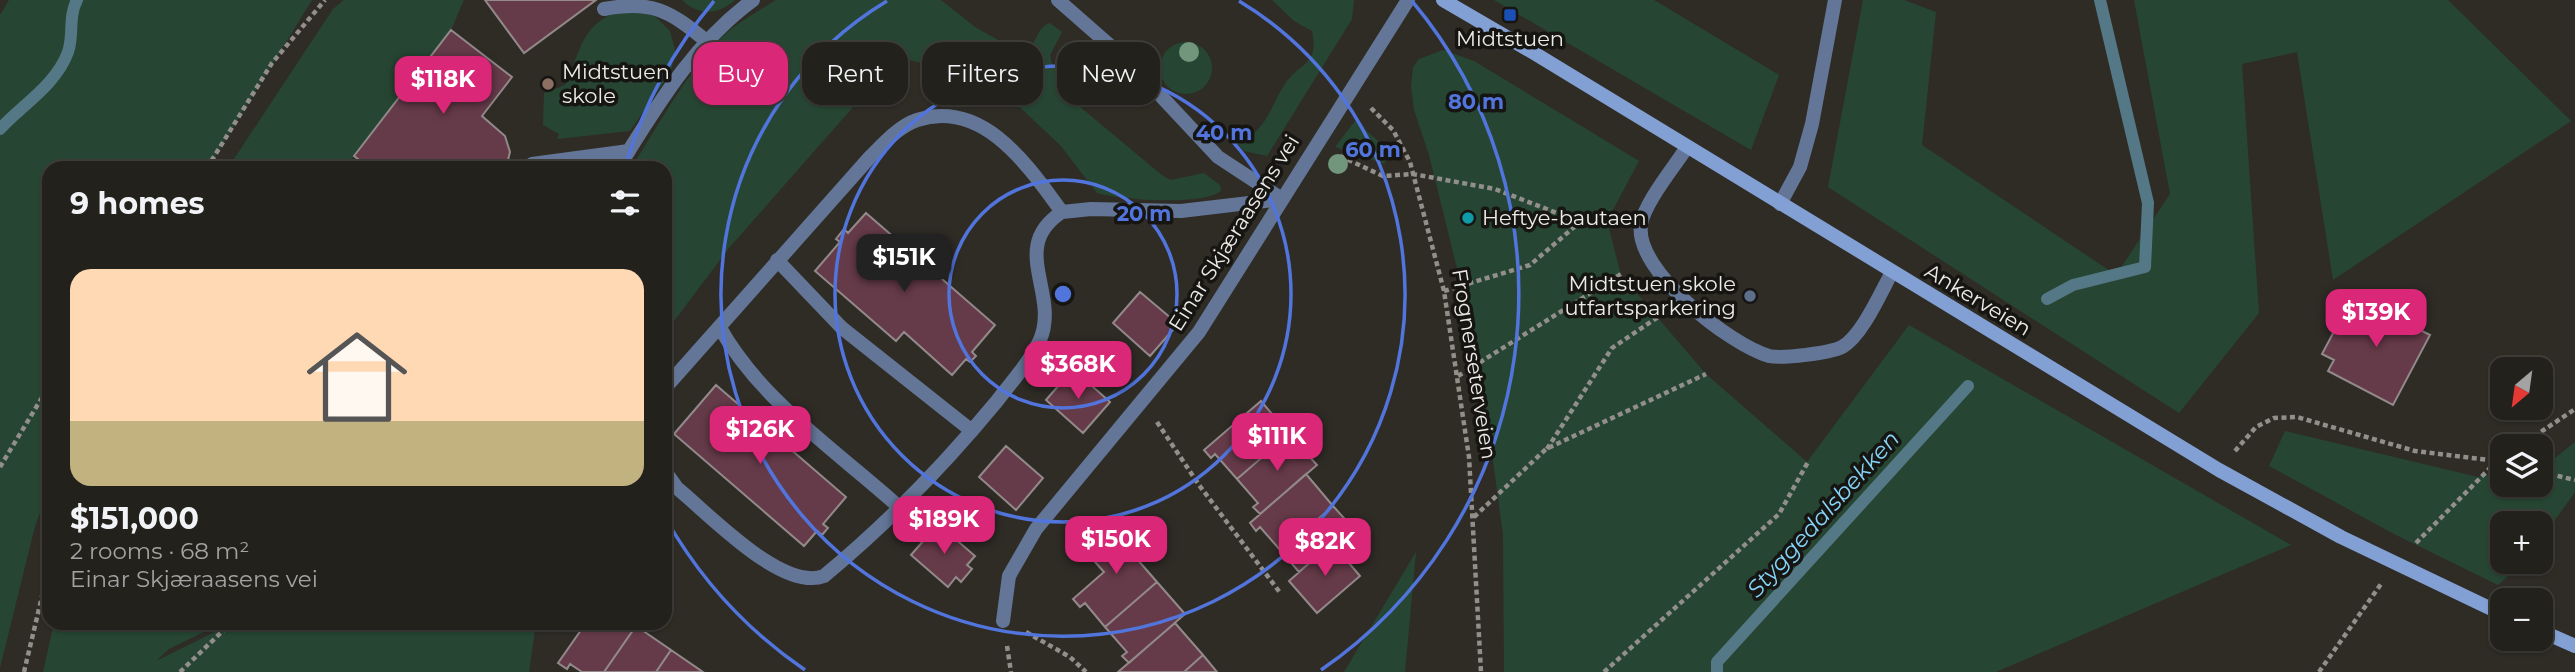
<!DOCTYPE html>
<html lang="en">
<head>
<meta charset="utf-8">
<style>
	body { margin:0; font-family:Montserrat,sans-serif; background:#2f2e29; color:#f1f3f6; height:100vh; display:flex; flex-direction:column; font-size:26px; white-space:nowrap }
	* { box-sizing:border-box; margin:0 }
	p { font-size:23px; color:#a3a3a3 }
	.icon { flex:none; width:38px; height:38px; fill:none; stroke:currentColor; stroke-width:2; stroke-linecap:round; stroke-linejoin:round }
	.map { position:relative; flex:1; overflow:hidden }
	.sheet { position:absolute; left:42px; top:161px; width:630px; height:469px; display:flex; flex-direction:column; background:#23211c; border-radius:21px; box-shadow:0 2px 5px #0004,0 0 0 2px #403e3b }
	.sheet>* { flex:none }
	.banner { position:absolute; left:693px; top:42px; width:665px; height:63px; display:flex; gap:14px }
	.needle { width:46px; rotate:209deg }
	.fabs { position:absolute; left:2490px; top:357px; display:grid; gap:14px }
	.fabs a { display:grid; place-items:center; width:63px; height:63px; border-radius:14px; background:#23211c; box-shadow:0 2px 5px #0004,0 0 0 2px #403e3b; font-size:35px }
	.price { position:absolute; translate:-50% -60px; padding:0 16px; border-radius:14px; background:#db2777; color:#fff; font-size:23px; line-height:46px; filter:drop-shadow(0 2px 4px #0008) }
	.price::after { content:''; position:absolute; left:50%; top:42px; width:21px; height:16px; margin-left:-10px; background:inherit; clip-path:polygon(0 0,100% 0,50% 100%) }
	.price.active { background:#222; color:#fff }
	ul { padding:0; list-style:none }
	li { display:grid; align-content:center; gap:14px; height:371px; padding:0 28px }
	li+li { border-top:2px solid #403e3b }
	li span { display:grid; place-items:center; height:217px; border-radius:21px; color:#555 }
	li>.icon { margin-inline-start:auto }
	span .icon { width:126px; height:126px; fill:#fffc; stroke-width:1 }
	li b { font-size:30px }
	h2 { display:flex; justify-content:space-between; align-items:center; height:84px; padding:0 28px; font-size:30px }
	.tag { padding:0 24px; border-radius:21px; background:#23211c; box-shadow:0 2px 5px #0004,0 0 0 2px #403e3b; font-size:24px; line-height:63px }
	.tag.active { background:#db2777; color:#fff }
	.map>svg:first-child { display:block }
</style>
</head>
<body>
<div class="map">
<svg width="2575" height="672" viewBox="0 0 2575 672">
	<rect width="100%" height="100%" fill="#2f2c26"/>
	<path fill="#264633" d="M 9,0 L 312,0 L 208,168 L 49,168 L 49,489 L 35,526 L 0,668 L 0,15 Z
		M 344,0 L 464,0 L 451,30 L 345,168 L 228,168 L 333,9 Z
		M 682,0 L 735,0 C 718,15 699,16 682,0 Z
		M 776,0 L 941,0 L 975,27 L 1023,54 C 1036,47 1037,26 1050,23 L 1062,32 L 1050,55 L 1052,64 L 1073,88 L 1073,101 L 1163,176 L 1171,180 L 1204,173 L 1220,185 L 1221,191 C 1201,206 1122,200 1097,193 L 1061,146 L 989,78 L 964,65 L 942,68 L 897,57 L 729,248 L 665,333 L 665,168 L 631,168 C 659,125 692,62 730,30 C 744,19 761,9 776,0 Z
		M 1272,0 L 1354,0 L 1352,19 L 1267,156 L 1244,151 L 1236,142 C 1241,138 1246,139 1250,136 C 1270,122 1274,98 1287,81 C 1302,61 1319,65 1312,31 L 1294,21 Z
		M 1494,0 L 1654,0 L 1779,75 L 1751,150 Z
		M 1863,0 L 1904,0 L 1936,12 L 1922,145 L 2116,275 L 2170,194 L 2134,0 L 2448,0 L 2571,121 L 2333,280 L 2297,52 L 2242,64 L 2259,313 L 2179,413 L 1828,187 Z
		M 618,11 L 649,13 L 657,18 L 670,31 L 675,50 L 671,72 L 630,131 L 557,139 L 559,134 L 543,125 L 544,93 L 565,85 C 582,51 578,28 618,11 Z
		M1160 68a26 26 0 1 1 52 0a26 26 0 1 1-52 0Z
		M 1443,50 L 1474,61 L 1639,161 L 1607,221 L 1621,275 L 1706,374 L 1807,462 L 1909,325 L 2291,545 L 1996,672 L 1504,672 L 1503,535 L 1479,357 L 1429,155 L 1414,110 L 1411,86 L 1413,67 L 1419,59 Z
		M 1355,121 L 1384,146 L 1385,164 L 1335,147 Z
		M 2285,431 L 2478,477 L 2502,472 L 2502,485 L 2541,485 L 2541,464 L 2549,463 L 2575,442 L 2575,492 L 2541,540 L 2541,523 L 2502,523 L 2502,562 L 2524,562 L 2498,585 L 2394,534 L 2269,466 Z
		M 1416,552 L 1405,672 L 1344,672 Z
		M 54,623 L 222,623 L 169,649 L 156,661 L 233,623 L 536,623 L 529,672 L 43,672 Z"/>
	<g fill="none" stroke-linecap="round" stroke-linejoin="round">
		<path stroke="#547886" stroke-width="12" d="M 0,129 C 22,105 56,85 68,52 C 74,35 68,17 77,0
			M 2047,299 L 2073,285 L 2145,267 L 2148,203 L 2100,0
			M 1717,672 L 1717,662 L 1968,386"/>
	</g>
	<path fill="#663b49" stroke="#92898b" stroke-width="2" d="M 485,0 L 596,0 L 524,53 Z
		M 451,30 L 512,77 L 482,116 L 505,136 L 510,152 L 506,168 L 370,168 L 354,156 Z
		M 866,213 L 995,325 L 972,352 L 976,356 L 970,362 L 966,359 L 952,375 L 904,332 L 896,341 L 815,271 L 840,242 L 836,239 L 844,229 L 848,233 Z
		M 1140,292 L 1178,324 L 1150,356 L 1113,323 Z
		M 2380,301 L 2424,324 L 2420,330 L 2430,335 L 2393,405 L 2328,371 L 2334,360 L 2322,354 L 2348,305 L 2361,311 L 2366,302 L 2377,307 Z
		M 1073,369 L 1110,402 L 1083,433 L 1046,400 Z
		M 716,385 L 846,497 L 823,524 L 828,528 L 822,535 L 817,531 L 804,546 L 674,434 Z
		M 1261,401 L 1289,434 L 1237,479 L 1215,454 L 1211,458 L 1204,450 Z
		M 1289,434 L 1317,465 L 1260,514 L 1253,507 L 1258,503 L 1237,479 Z
		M 1006,446 L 1043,478 L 1016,510 L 979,477 Z
		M 1306,474 L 1333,506 L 1281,551 L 1260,527 L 1256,531 L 1250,523 Z
		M 1333,506 L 1362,538 L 1343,555 L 1332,543 L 1299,572 L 1281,551 Z
		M 1127,520 L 1144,539 L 1130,551 L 1157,582 L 1105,627 L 1085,603 L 1080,607 L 1073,599 L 1104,572 L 1088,554 Z
		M 938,524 L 975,556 L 967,565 L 972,569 L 961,582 L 956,577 L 948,587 L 911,555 Z
		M 1332,543 L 1360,576 L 1317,613 L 1289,581 Z
		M 1157,582 L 1185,614 L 1129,663 L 1122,656 L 1127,652 L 1105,627 Z
		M 586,623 L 636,626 L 604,672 L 582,672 L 570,664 L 567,669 L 558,663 Z
		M 1175,623 L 1203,655 L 1184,672 L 1118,672 Z
		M 636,626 L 671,650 L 656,672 L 604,672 Z
		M 671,650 L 703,672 L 656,672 Z
		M 1203,655 L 1217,672 L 1184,672 Z"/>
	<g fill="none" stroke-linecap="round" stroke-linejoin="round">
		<path stroke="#928f8b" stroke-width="4.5" stroke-dasharray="5 3.5" stroke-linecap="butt" d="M 1371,108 L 1393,130 L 1410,162 L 1444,291 L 1469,457 L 1481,672
			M 1340,156 L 1383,176 L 1413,174 L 1495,189 L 1580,222 L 1607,221
			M 207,168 L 272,63 L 325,0
			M 1444,291 L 1530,265 L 1580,222
			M 1458,376 L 1621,274
			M 1157,422 L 1199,485 L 1281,594
			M 2520,446 L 2575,409
			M 1547,449 L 1612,348 L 1658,317
			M 2235,451 L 2256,427 L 2274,418 L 2297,417 L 2415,451 L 2497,461 L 2502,458
			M 0,467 L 49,386
			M 2541,472 L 2575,480
			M 1474,517 L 1546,449 L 1706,374
			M 2416,543 L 2497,461 L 2502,463
			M 1026,632 L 1070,657 L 1086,672
			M 1007,646 L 1011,672
			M 24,672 L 49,567
			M 180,672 L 231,623
			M 1604,672 L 1779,514 L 1808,462
			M 2319,672 L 2381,584"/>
		<path stroke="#647697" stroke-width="14" d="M 1058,0 L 1131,64 L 1218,157 L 1282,199
			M 604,9 C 652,0 670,11 705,40
			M 1687,147 C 1675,166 1644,203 1641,225 C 1634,270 1730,345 1769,356 C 1782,359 1830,353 1842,347 C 1862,336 1881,292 1892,272
			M 528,168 L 532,164 L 629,151
			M 618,168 C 657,106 693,44 753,0
			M 1062,212 L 1091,209 L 1181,211 L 1282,199
			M 777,260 L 842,328 L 972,431
			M 720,328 C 762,402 837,451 899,507
			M 665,388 L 870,157 C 883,144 899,126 917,120 C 984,99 1028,166 1062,212 C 1008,247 1060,293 1040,340 C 1030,362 1012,381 997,401 C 945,464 887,524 824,576 C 782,592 709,514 677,488 L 665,471"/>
		<path stroke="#647697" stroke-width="14" d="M 1780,204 L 1800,167 L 1812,124 L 1835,0
			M 1003,621 L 1009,576 L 1036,529 L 1199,332 L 1408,0"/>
		<path stroke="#82a0d4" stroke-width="14" d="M 1443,0 L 1534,53 L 2219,470 L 2341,537 L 2502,614
			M 2541,631 L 2575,646"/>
	</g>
	<g fill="#71967b">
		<circle cx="1189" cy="52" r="10"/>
		<circle cx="1338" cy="164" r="10"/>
	</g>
	<g fill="none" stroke="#5175dc" stroke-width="3.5">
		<circle cx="1063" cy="294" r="114"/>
		<circle cx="1063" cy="294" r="228"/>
		<path d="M1239 1A342 342 0 1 1 887 1"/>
		<path d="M805 670A456 456 0 0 1 666 519M626 164A456 456 0 0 1 714 1M1412 1A456 456 0 0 1 1321 670"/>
	</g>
	<rect fill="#1a4fb4" stroke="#161512" stroke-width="2.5" x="1503" y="8" width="14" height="14" rx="3.5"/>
	<circle fill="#8d6e63" stroke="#161512" stroke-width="2.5" cx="548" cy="84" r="7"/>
	<circle fill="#0f9aa8" stroke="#161512" stroke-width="2.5" cx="1468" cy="218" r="7"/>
	<circle fill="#5c6f8a" stroke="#161512" stroke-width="2.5" cx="1750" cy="296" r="7"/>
	<g text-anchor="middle" stroke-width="7" stroke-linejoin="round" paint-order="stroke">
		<g font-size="21" fill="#edebe7" stroke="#161512" text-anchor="start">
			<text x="1510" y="46" text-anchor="middle">Midtstuen</text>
			<text x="562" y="79">Midtstuen<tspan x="562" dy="24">skole</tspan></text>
			<text x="1482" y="225">Heftye-bautaen</text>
			<text x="1736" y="291" text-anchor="end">Midtstuen skole<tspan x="1736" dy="24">utfartsparkering</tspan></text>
		</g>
		<g font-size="21" fill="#edebe7" stroke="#161512">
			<text transform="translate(1234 233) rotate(-58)" y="7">Einar Skjæraasens vei</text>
			<text transform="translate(1978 300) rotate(31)" y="7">Ankerveien</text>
			<text transform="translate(1474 364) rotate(81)" y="7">Frognerseterveien</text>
		</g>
		<g font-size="23" font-style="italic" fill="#84d4f8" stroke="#161512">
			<text transform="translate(1823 514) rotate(-48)" y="8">Styggedalsbekken</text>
		</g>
	</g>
	<circle cx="1063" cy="294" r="10" fill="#5175dc" stroke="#161512" stroke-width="3.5"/>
	<g font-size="21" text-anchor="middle" font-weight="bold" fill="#5175dc" stroke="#161512" stroke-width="7" stroke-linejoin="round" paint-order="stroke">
		<text x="1476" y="109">80 m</text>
		<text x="1224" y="140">40 m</text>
		<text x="1373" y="157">60 m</text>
		<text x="1144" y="221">20 m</text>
	</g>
</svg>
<div class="fabs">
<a><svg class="needle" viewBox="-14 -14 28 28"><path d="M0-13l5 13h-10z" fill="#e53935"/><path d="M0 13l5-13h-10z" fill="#a3a3a3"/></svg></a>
<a><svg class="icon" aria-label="layers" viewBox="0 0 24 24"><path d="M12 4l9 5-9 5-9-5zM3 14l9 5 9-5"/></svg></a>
<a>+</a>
<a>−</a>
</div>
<b class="price" style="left:443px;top:116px">$118K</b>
<b class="price active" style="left:904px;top:294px">$151K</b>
<b class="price" style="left:2376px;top:349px">$139K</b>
<b class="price" style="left:1078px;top:401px">$368K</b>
<b class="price" style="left:760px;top:466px">$126K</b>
<b class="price" style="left:1277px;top:473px">$111K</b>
<b class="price" style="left:944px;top:556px">$189K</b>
<b class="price" style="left:1116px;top:576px">$150K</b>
<b class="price" style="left:1325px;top:578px">$82K</b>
<div class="banner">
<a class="tag active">Buy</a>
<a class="tag">Rent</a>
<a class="tag">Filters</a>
<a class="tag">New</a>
</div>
<section class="sheet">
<h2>9 homes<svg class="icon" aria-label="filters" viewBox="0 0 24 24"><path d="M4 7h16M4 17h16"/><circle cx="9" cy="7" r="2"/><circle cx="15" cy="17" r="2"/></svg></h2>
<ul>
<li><span style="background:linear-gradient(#ffd9b3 70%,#c2b280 0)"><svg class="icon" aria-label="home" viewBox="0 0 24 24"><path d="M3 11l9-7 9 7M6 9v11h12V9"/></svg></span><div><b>$151,000</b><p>2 rooms · 68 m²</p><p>Einar Skjæraasens vei</p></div></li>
</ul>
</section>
</div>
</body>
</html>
